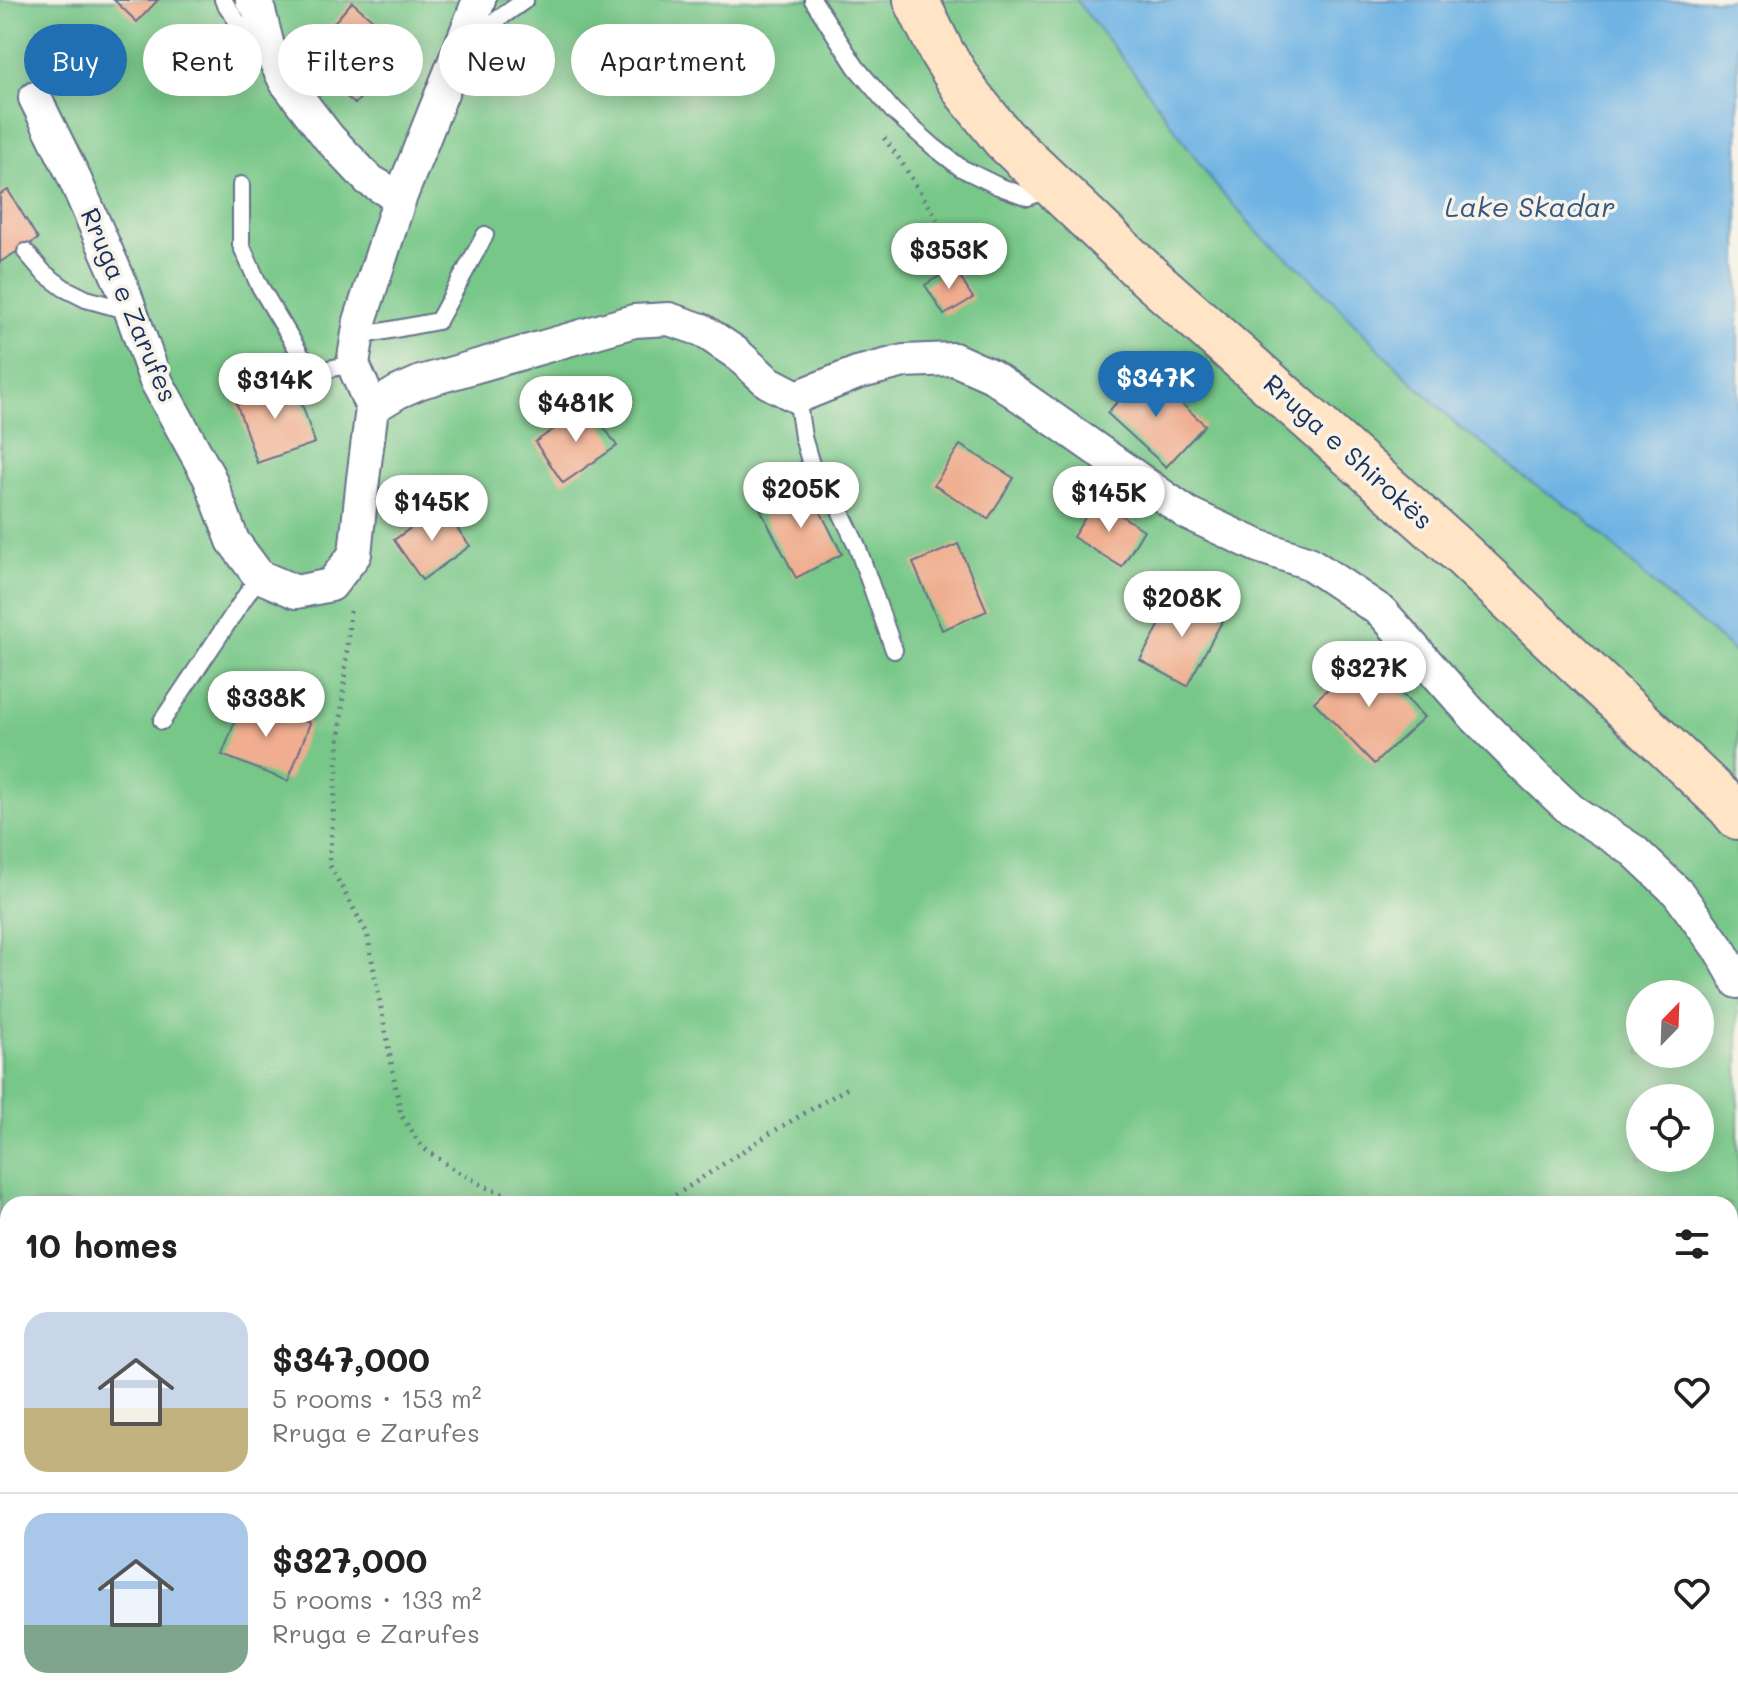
<!DOCTYPE html>
<html lang="en">
<head>
<meta charset="utf-8">
<style>
	body { margin:0; font-family:Mali,sans-serif; background:#f2f2f2; color:#222; height:100vh; display:flex; flex-direction:column; font-size:30px; white-space:nowrap }
	* { box-sizing:border-box; margin:0 }
	p { font-size:26px; color:#767676 }
	.icon { flex:none; width:44px; height:44px; fill:none; stroke:currentColor; stroke-width:2; stroke-linecap:round; stroke-linejoin:round }
	.map { position:relative; flex:1; overflow:hidden }
	.panel { position:absolute; left:0px; top:1196px; width:1738px; height:512px; display:flex; flex-direction:column; background:#fff; border-radius:24px 24px 0 0; box-shadow:0 4px 20px #0003 }
	.panel>* { flex:none }
	.guide { position:absolute; left:24px; top:24px; width:800px; height:72px; display:flex; gap:16px }
	.needle { width:52px; rotate:23deg }
	.tools { position:absolute; left:1626px; top:980px; display:grid; gap:16px }
	.tools a { display:grid; place-items:center; width:88px; height:88px; border-radius:50%; background:#fff; box-shadow:0 4px 20px #0003; font-size:40px }
	.price { position:absolute; translate:-50% -68px; padding:0 18px; border-radius:28px; background:#fff; color:#222; font-size:26px; line-height:52px; filter:drop-shadow(0 2px 4px #0008) }
	.price::after { content:''; position:absolute; left:50%; top:48px; width:24px; height:18px; margin-left:-12px; background:inherit; clip-path:polygon(0 0,100% 0,50% 100%) }
	.price.active { background:#1f6fb2; color:#fff }
	ul { padding:0; list-style:none }
	li { display:flex; align-items:center; gap:24px; height:200px; padding:0 24px }
	li+li { border-top:2px solid #e0e0e0 }
	li span { display:grid; place-items:center; flex:none; width:224px; height:160px; border-radius:24px; color:#555 }
	li>.icon { margin-inline-start:auto }
	span .icon { width:96px; height:96px; fill:#fffc; stroke-width:1 }
	li b { font-size:34px }
	h2 { display:flex; justify-content:space-between; align-items:center; height:96px; padding:0 24px; font-size:34px }
	.chip { padding:0 28px; border-radius:36px; background:#fff; box-shadow:0 4px 20px #0003; font-size:28px; line-height:72px }
	.chip.active { background:#1f6fb2; color:#fff }
	.map>svg:first-child { display:block }
</style>
</head>
<body>
<div class="map">
<svg width="1738" height="1708" viewBox="0 0 1738 1708">
	<rect width="100%" height="100%" fill="#f7f3e8"/>
	<filter id="ink" filterUnits="userSpaceOnUse"><feTurbulence type="fractalNoise" baseFrequency=".0125" numOctaves="2"/><feDisplacementMap in="SourceGraphic" scale="16" xChannelSelector="R" yChannelSelector="G"/><feConvolveMatrix kernelMatrix="1 2 1 2 8 2 1 2 1" color-interpolation-filters="sRGB"/></filter>
	<filter id="wash" filterUnits="userSpaceOnUse"><feTurbulence type="fractalNoise" baseFrequency=".006" numOctaves="4" result="noise"/><feDisplacementMap in="SourceGraphic" scale="32" xChannelSelector="R" yChannelSelector="G"/><feGaussianBlur stdDeviation="1.8" result="paint"/><feColorMatrix in="noise" values="0 0 0 0 0 0 0 0 0 0 0 0 0 0 0 0 0 1.4 0 .05"/><feComposite in="paint" operator="in"/></filter>
	<g filter="url(#wash)">
		<rect width="100%" height="100%" fill="#f0ebd5"/>
		<path fill="#77c788" stroke="#497b73" stroke-width="2" fill-rule="evenodd" d="M 0,0 L 1738,0 L 1738,1708 L 0,1708 ZM 1640,994 L 1700,994 L 1700,1054 L 1640,1054 ZM 1640,1098 L 1700,1098 L 1700,1158 L 1640,1158 ZM 8,1204 L 1730,1204 L 1730,1700 L 8,1700 Z"/>
		<path fill="#6eb3e4" stroke="#4471a1" stroke-width="2" d="M 1076,0 L 1738,0 L 1738,655 L 1696,619 L 1677,606 L 1582,516 L 1526,479 L 1489,448 L 1458,426 L 1380,350 L 1305,272 L 1260,235 L 1216,186 L 1139,79 Z"/>
		<g id="blocks">
			<path fill="#f0ad8f" d="M 114,0 L 158,0 L 137,22 Z
				M 352,2 L 410,52 L 376,92 L 370,87 L 355,104 L 308,65 L 323,48 L 317,42 Z
				M 8,190 L 38,239 L 0,262 L 0,194 Z
				M 954,267 L 973,298 L 944,315 L 925,285 Z
				M 1146,371 L 1205,425 L 1166,467 L 1107,413 Z
				M 294,380 L 315,443 L 257,463 L 235,399 Z
				M 589,405 L 617,446 L 563,483 L 535,442 Z
				M 960,445 L 1014,478 L 988,519 L 934,485 Z
				M 806,483 L 842,554 L 796,578 L 759,507 Z
				M 1096,500 L 1144,530 L 1122,567 L 1073,537 Z
				M 441,506 L 470,546 L 422,580 L 394,540 Z
				M 958,544 L 987,611 L 942,630 L 913,563 Z
				M 1178,592 L 1224,618 L 1187,686 L 1140,660 Z
				M 1364,654 L 1424,717 L 1374,764 L 1314,702 Z
				M 244,698 L 310,723 L 288,781 L 222,755 Z
				M 1730,1237 L 1738,1238 L 1738,1332 L 1730,1331 Z"/>
		</g>
	</g>
	<g filter="url(#ink)">
		<use href="#blocks" fill-opacity="0" stroke="#667188" stroke-width="2"/>
		<g fill="none" stroke-linecap="round" stroke-linejoin="round">
			<defs>
				<path id="lane" d="M 223,0 L 241,27 L 265,44
					M 813,0 L 856,67 L 893,111 L 934,147 L 961,168 L 998,186 L 1028,197 L 1050,189
					M 467,30 L 483,32 L 494,22 L 525,0
					M 241,185 L 241,245 L 259,285 L 302,357 L 323,370 L 353,364
					M 26,252 L 44,273 L 64,288 L 86,299 L 115,307 L 129,304
					M 357,335 L 380,332 L 438,321 L 485,235
					M 797,397 L 803,437 L 812,468 L 838,506 L 857,546 L 894,650
					M 162,721 L 259,576"/>
				<path id="street" d="M 252,0 L 258,7 L 268,46 L 285,81 L 329,138 L 369,180 L 400,198
					M 35,98 L 73,175 L 123,289 L 155,379 L 209,477 L 233,541 L 259,576 L 296,592 L 331,585 L 355,554 L 363,479 L 372,408 L 353,364 L 360,321 L 400,198 L 479,0
					M 372,408 L 398,392 L 421,382 L 634,321 L 669,319 L 702,330 L 736,353 L 768,382 L 797,397 L 857,373 L 904,361 L 954,359 L 992,376 L 1187,513 L 1258,546 L 1309,563 L 1382,612 L 1475,717 L 1522,764 L 1571,810 L 1634,851 L 1678,893 L 1721,952 L 1738,982"/>
				<path id="secondary" d="M 916,0 L 942,53 L 967,93 L 1004,139 L 1145,273 L 1462,554 L 1687,766 L 1729,806 L 1738,817"/>
			</defs>
			<use href="#lane" stroke="#667188" stroke-width="20"/>
			<use href="#street" stroke="#667188" stroke-width="36"/>
			<use href="#secondary" stroke="#667188" stroke-width="48"/>
			<path stroke="#667188" stroke-width="5" stroke-dasharray="2 6" stroke-linecap="butt" d="M 884,138 L 900,160 L 963,260 L 1002,237
				M 350,611 L 329,864 L 367,933 L 401,1115 L 422,1147 L 455,1170 L 490,1189 L 531,1204
				M 662,1204 L 769,1134 L 851,1086"/>
			<use href="#lane" stroke="#fff" stroke-width="16"/>
			<use href="#street" stroke="#fff" stroke-width="32"/>
			<use href="#secondary" stroke="#ffe4c6" stroke-width="44"/>
		</g>
	</g>
	<g text-anchor="middle" stroke-width="7" stroke-linejoin="round" paint-order="stroke">
		<g font-size="26" fill="#1b2f5e" stroke="#f7f3e8">
			<text transform="translate(129 305) rotate(67)" y="9">Rruga e Zarufes</text>
			<text transform="translate(1348 452) rotate(42)" y="9">Rruga e Shirokës</text>
		</g>
		<g font-size="28" font-style="italic" fill="#345786" stroke="#f7f3e8">
			<text x="1530" y="217">Lake Skadar</text>
		</g>
	</g>
</svg>
<div class="tools">
<a><svg class="needle" viewBox="-14 -14 28 28"><path d="M0-13l5 13h-10z" fill="#e53935"/><path d="M0 13l5-13h-10z" fill="#767676"/></svg></a>
<a><svg class="icon" aria-label="locate" viewBox="0 0 24 24"><circle cx="12" cy="12" r="6"/><path d="M12 2v4M12 18v4M2 12h4M18 12h4"/></svg></a>
</div>
<b class="price" style="left:949px;top:291px">$353K</b>
<b class="price active" style="left:1156px;top:419px">$347K</b>
<b class="price" style="left:275px;top:421px">$314K</b>
<b class="price" style="left:576px;top:444px">$481K</b>
<b class="price" style="left:801px;top:530px">$205K</b>
<b class="price" style="left:1109px;top:534px">$145K</b>
<b class="price" style="left:432px;top:543px">$145K</b>
<b class="price" style="left:1182px;top:639px">$208K</b>
<b class="price" style="left:1369px;top:709px">$327K</b>
<b class="price" style="left:266px;top:739px">$338K</b>
<div class="guide">
<a class="chip active">Buy</a>
<a class="chip">Rent</a>
<a class="chip">Filters</a>
<a class="chip">New</a>
<a class="chip">Apartment</a>
</div>
<section class="panel">
<h2>10 homes<svg class="icon" aria-label="filters" viewBox="0 0 24 24"><path d="M4 7h16M4 17h16"/><circle cx="9" cy="7" r="2"/><circle cx="15" cy="17" r="2"/></svg></h2>
<ul>
<li><span style="background:linear-gradient(#c9d6e8 60%,#c2b280 0)"><svg class="icon" aria-label="home" viewBox="0 0 24 24"><path d="M3 11l9-7 9 7M6 9v11h12V9"/></svg></span><div><b>$347,000</b><p>5 rooms · 153 m²</p><p>Rruga e Zarufes</p></div><svg class="icon" aria-label="heart" viewBox="0 0 24 24"><path d="M12 20l-8-8c-3-5 5-10 8-4 3-6 11-1 8 4z"/></svg></li>
<li><span style="background:linear-gradient(#a9c7e8 70%,#7fa58c 0)"><svg class="icon" aria-label="home" viewBox="0 0 24 24"><path d="M3 11l9-7 9 7M6 9v11h12V9"/></svg></span><div><b>$327,000</b><p>5 rooms · 133 m²</p><p>Rruga e Zarufes</p></div><svg class="icon" aria-label="heart" viewBox="0 0 24 24"><path d="M12 20l-8-8c-3-5 5-10 8-4 3-6 11-1 8 4z"/></svg></li>
</ul>
</section>
</div>
</body>
</html>
